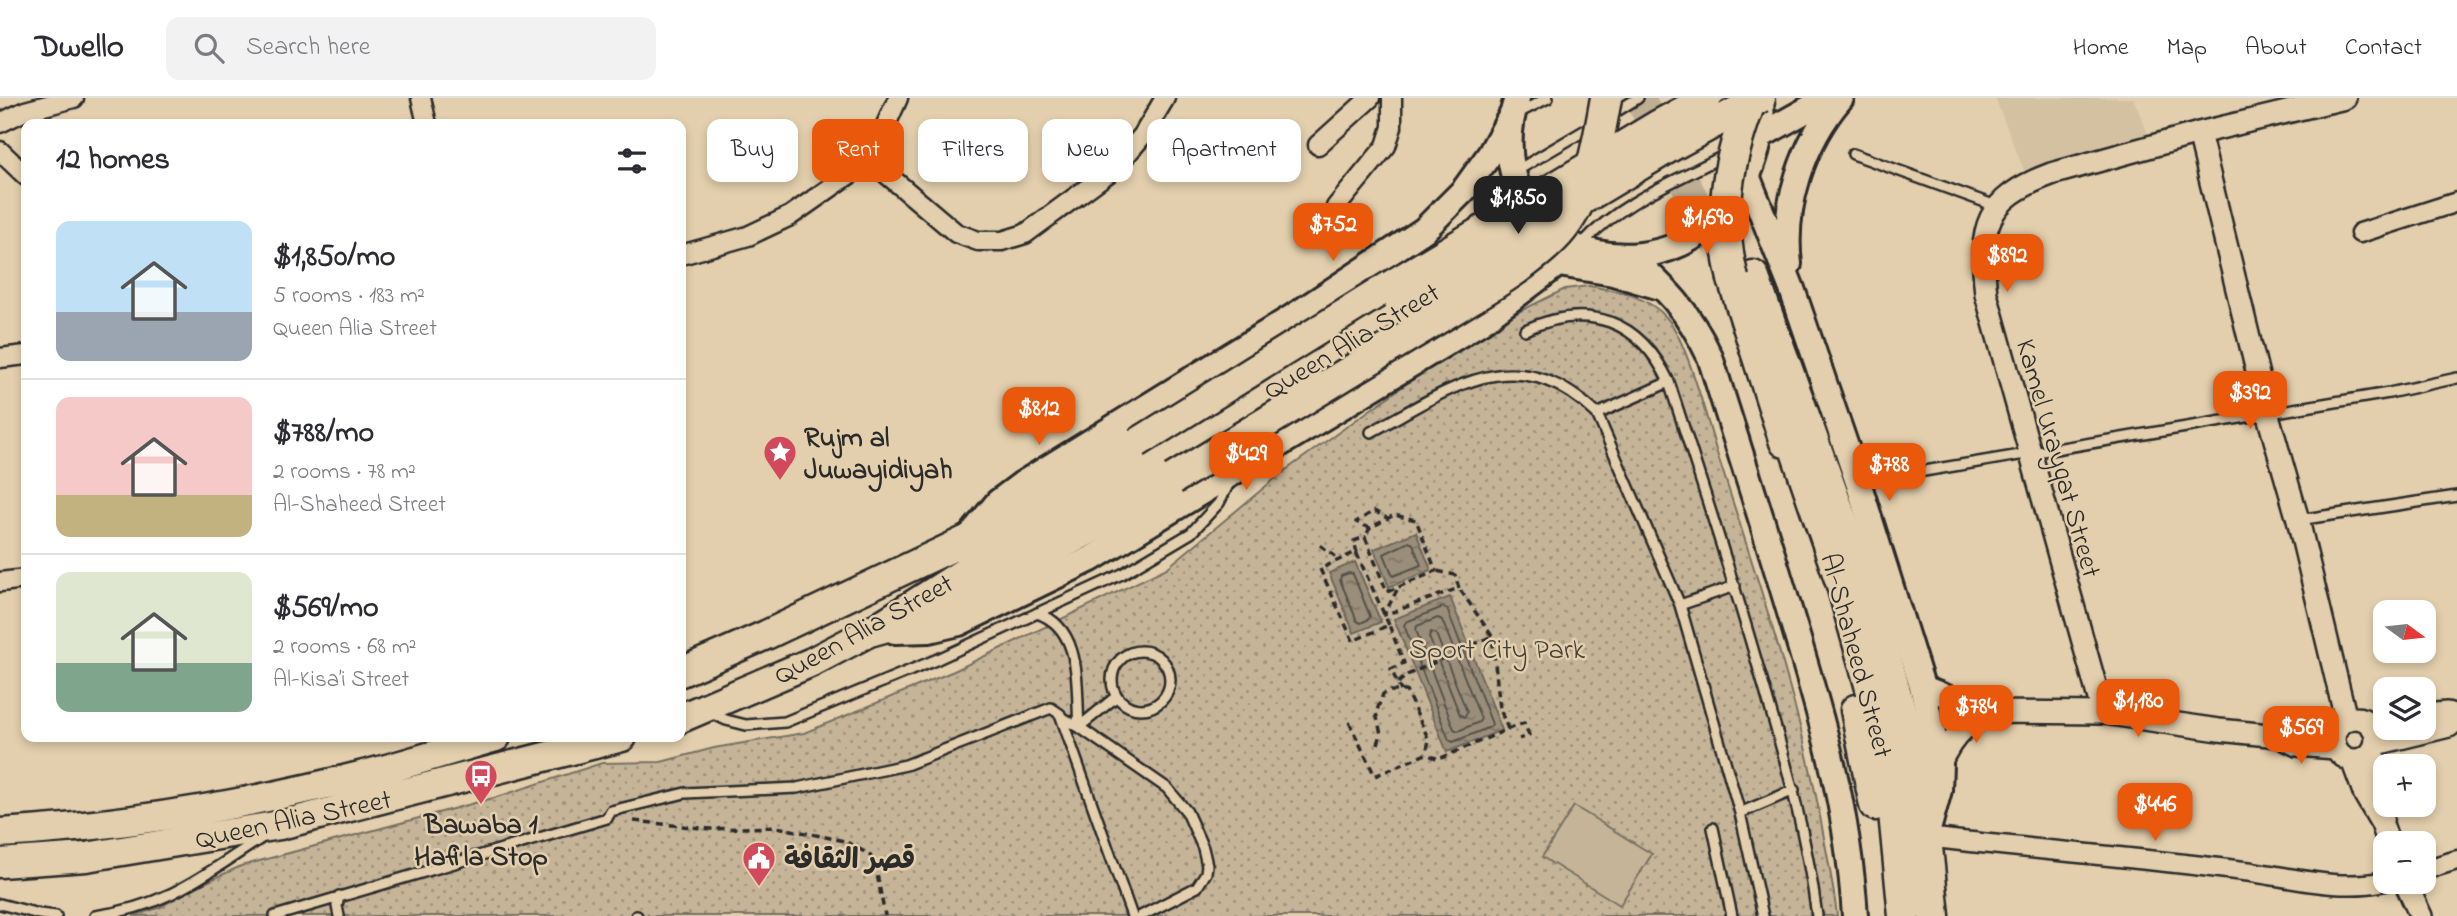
<!DOCTYPE html>
<html lang="en">
<head>
<meta charset="utf-8">
<style>
	body { margin:0; font-family:"Indie Flower","Playpen Sans Arabic",sans-serif; background:#f2f2f3; color:#2b2b33; height:100vh; display:flex; flex-direction:column; font-size:26px; white-space:nowrap }
	* { box-sizing:border-box; margin:0 }
	p { font-size:23px; color:#7c7c81 }
	.icon { flex:none; width:38px; height:38px; fill:none; stroke:currentColor; stroke-width:2; stroke-linecap:round; stroke-linejoin:round }
	.map { position:relative; flex:1; overflow:hidden }
	.sheet { position:absolute; left:21px; top:21px; width:665px; height:623px; display:flex; flex-direction:column; background:#fff; border-radius:14px; box-shadow:0 4px 10px #0003 }
	.sheet>* { flex:none }
	.guide { position:absolute; left:707px; top:21px; width:665px; height:63px; display:flex; gap:14px }
	.needle { width:46px; rotate:105deg }
	.buttons { position:absolute; left:2373px; top:502px; display:grid; gap:14px }
	.buttons a { display:grid; place-items:center; width:63px; height:63px; border-radius:14px; background:#fff; box-shadow:0 4px 10px #0003; font-size:35px }
	.price { position:absolute; translate:-50% -60px; padding:0 16px; border-radius:14px; background:#ea580c; color:#fff; font-size:23px; line-height:46px; filter:drop-shadow(0 2px 4px #0008) }
	.price::after { content:''; position:absolute; left:50%; top:42px; width:21px; height:16px; margin-left:-10px; background:inherit; clip-path:polygon(0 0,100% 0,50% 100%) }
	.price.active { background:#222; color:#fff }
	ul { padding:0; list-style:none }
	li { display:flex; align-items:center; gap:21px; height:175px; padding:0 35px }
	li+li { border-top:2px solid #e1e1e2 }
	li span { display:grid; place-items:center; flex:none; width:196px; height:140px; border-radius:14px; color:#555 }
	li>.icon { margin-inline-start:auto }
	span .icon { width:84px; height:84px; fill:#fffc; stroke-width:1 }
	li b { font-size:30px }
	h2 { display:flex; justify-content:space-between; align-items:center; height:84px; padding:0 35px; font-size:30px }
	.pill { padding:0 24px; border-radius:14px; background:#fff; box-shadow:0 4px 10px #0003; font-size:24px; line-height:63px }
	.pill.active { background:#ea580c; color:#fff }
	header { display:flex; align-items:center; gap:42px; box-sizing:border-box; height:98px; padding:0 35px; background:#fff; border-bottom:2px solid #e1e1e2 }
	header strong { font-size:33px }
	nav { display:flex; gap:38px; margin-inline-start:auto; font-size:24px }
	.search { width:490px; height:63px; background:#f2f2f3; display:flex; align-items:center; gap:18px; box-sizing:border-box; padding:0 24px; border-radius:14px; color:#7c7c81; font-size:26px }
	.map>svg:first-child { display:block }
</style>
</head>
<body>
<header>
<strong>Dwello</strong>
<div class="search"><svg class="icon" aria-label="search" viewBox="0 0 24 24"><circle cx="10" cy="10" r="6"/><path d="M15 15l6 6"/></svg>Search here</div>
<nav><a>Home</a><a>Map</a><a>About</a><a>Contact</a></nav>
</header>
<div class="map">
<svg width="2457" height="818" viewBox="0 0 2457 818">
	<defs>
		<pattern id="park-dots" width="8" height="8" patternUnits="userSpaceOnUse" patternTransform="scale(1.75)"><rect width="8" height="8" fill="#c5b498"/><path d="M2 2h.1M6 6h.1" fill="none" stroke="#a0937c" stroke-width="1.8" stroke-linecap="round"/></pattern>
		<pattern id="water-ripples" width="26" height="14" patternUnits="userSpaceOnUse" patternTransform="scale(1.75)"><rect width="26" height="14" fill="#9a8e7a"/><path d="M2 4q2-2 4 0t4 0M15 11q2-2 4 0t4 0" fill="none" stroke="#7e7464"/></pattern>
	</defs>
	<rect width="100%" height="100%" fill="#e3cfad"/>
	<filter id="ink" filterUnits="userSpaceOnUse"><feTurbulence type="fractalNoise" baseFrequency=".0143" numOctaves="2"/><feDisplacementMap in="SourceGraphic" scale="14" xChannelSelector="R" yChannelSelector="G"/><feConvolveMatrix kernelMatrix="1 2 1 2 8 2 1 2 1" color-interpolation-filters="sRGB"/></filter>
	<g filter="url(#ink)">
		<path fill="#d4c1a2" d="M 1995,0 L 2133,0 L 2149,38 L 2026,77 Z"/>
		<path fill="url(#park-dots)" stroke="#787062" stroke-width="2" d="M 1589,188 C 1616,193 1646,197 1666,219 C 1686,240 1707,321 1716,352 C 1757,480 1801,607 1824,740 C 1829,766 1834,792 1837,818 L 133,818 L 161,809 L 183,795 L 241,768 L 497,699 L 602,665 L 661,664 L 714,650 L 804,635 L 954,573 L 1167,470 L 1283,374 L 1482,232 L 1565,191 Z"/>
		<path fill="#c5b498" stroke="#787062" stroke-width="2" d="M 1574,708 L 1652,756 L 1620,807 L 1542,759 Z"/>
		<path fill="url(#water-ripples)" stroke="#6e665a" stroke-width="2" d="M 1416,434 L 1431,472 L 1389,489 L 1374,451 Z
			M 1355,464 L 1381,524 L 1354,535 L 1329,475 Z
			M 1450,499 L 1502,632 L 1447,654 L 1394,521 Z"/>
		<g fill="none" stroke-linecap="round" stroke-linejoin="round">
			<path stroke="#57534b" stroke-width="2" d="M 1409,444 L 1413,446 L 1421,467 L 1393,478 L 1384,456 Z
				M 1349,475 L 1353,476 L 1370,518 L 1369,521 L 1361,525 L 1357,523 L 1340,482 L 1341,478 Z
				M 1443,509 L 1447,511 L 1492,626 L 1490,629 L 1453,644 L 1449,642 L 1404,527 L 1406,524 Z
				M 1438,520 L 1442,522 L 1481,621 L 1479,624 L 1458,633 L 1454,631 L 1416,532 L 1417,528 Z
				M 1431,534 L 1436,536 L 1467,614 L 1465,619 L 1460,617 L 1429,539 Z"/>
			<path stroke="#beae93" stroke-width="30" stroke-dasharray="30 15" stroke-linecap="butt" d="M 1639,0 L 1720,150"/>
			<defs>
				<path id="service" d="M 1518,15 L 1548,0
					M 1609,18 L 1638,0
					M 1853,56 L 1996,108
					M 1516,73 L 1594,27
					M 1582,146 C 1620,104 1678,82 1727,56
					M 1525,232 C 1588,203 1640,222 1669,284 C 1701,382 1733,480 1761,579 C 1785,660 1806,734 1817,818
					M 1597,316 L 1669,284
					M 1371,334 C 1451,291 1516,238 1597,316 L 1680,507 L 1740,715 L 1763,818
					M 1859,384 L 2389,295 L 2457,280
					M 2298,422 L 2457,398
					M 1680,507 L 1735,488
					M 1037,515 C 1083,530 1076,589 1079,629
					M1112 582a29 29 0 1 1 58 0a29 29 0 1 1-58 0Z
					M 711,615 L 726,622 L 746,627 L 785,624 L 938,561 L 1122,476 L 1191,435 L 1219,405 L 1229,385
					M 1062,620 L 1079,629 L 1167,690 L 1187,714 L 1203,750 L 1207,767 L 1206,775 L 1197,789 L 1141,818
					M 1079,629 L 1117,598
					M 1740,715 L 1794,692
					M 1713,730 L 1732,818
					M 339,798 L 337,808 L 339,818
					M 0,806 L 39,816 L 56,818
					M 95,818 C 167,808 201,779 260,741
					M 275,818 L 607,720 L 611,713 L 685,695 L 797,690 L 906,667 L 1051,610 L 1060,616 L 1132,818
					M 636,818 L 637,818"/>
				<path id="minor" d="M 421,0 L 427,26
					M 0,25 L 25,13 L 74,0
					M 1318,47 L 1370,0
					M 0,53 L 26,78
					M 870,62 L 956,135 L 978,143 L 1002,143 L 1025,136 L 1115,70 L 1143,37 L 1165,0
					M 1336,109 L 1386,48 L 1392,29 L 1392,0
					M 2360,135 L 2457,104
					M 681,157 L 748,138 L 790,118 L 870,62 L 898,0
					M 0,260 L 26,257
					M 0,484 L 26,481
					M 1926,739 C 2029,751 2133,759 2236,772 C 2284,777 2337,794 2385,783
					M 2424,772 L 2457,762"/>
				<path id="tertiary" d="M 2199,35 L 2267,314 L 2298,422 L 2346,621
					M 1922,588 L 1960,603 L 2000,614 L 2103,615 L 2219,632 L 2279,638 L 2297,647 L 2335,650
					M 2103,615 L 1986,196 C 1979,129 1984,101 2051,76 L 2199,35 L 2345,0
					M 2424,617 L 2447,615 L 2457,618
					M2334 641a21 21 0 1 1 42 0a21 21 0 1 1-42 0Z
					M 2280,638 L 2296,633 L 2336,629
					M 2376,646 L 2449,628 L 2457,621
					M 2373,652 L 2378,682 L 2383,697 L 2382,726
					M 2352,662 L 2365,697 L 2382,726 L 2389,746
					M 1940,666 C 1952,637 1969,621 2000,614
					M 2405,784 L 2421,818"/>
				<path id="secondary" d="M 1517,0 C 1503,43 1509,84 1534,121
					M 1760,38 L 1828,0
					M 1748,80 L 1792,191 L 1858,384 L 1922,588 L 1940,666 L 1939,692 L 1926,739
					M 1566,145 C 1670,190 1769,110 1761,0
					M 1631,159 C 1668,193 1688,212 1710,259 C 1737,345 1765,431 1791,518 C 1822,620 1848,710 1855,818
					M 1559,166 L 1613,175 L 1657,188
					M 1789,166 C 1782,108 1803,44 1841,0
					M 971,437 L 998,404 L 1022,386 L 1291,220 L 1424,132 L 1464,92 L 1490,56 L 1511,18
					M 895,533 L 929,532 L 959,525 L 1091,461 L 1482,223 L 1579,150"/>
				<path id="primary" d="M 681,574 L 766,537 L 969,441 L 1137,345
					M 681,620 L 812,564 L 873,532 L 1020,439 L 1153,363 L 1399,212
					M 0,735 C 121,728 250,706 368,676 C 411,665 453,651 496,639
					M 0,765 L 86,759 L 280,727 L 622,639"/>
				<path id="trunk" d="M 1753,178 L 1862,477 L 1911,650 L 1926,739 L 1934,818
					M 1733,181 L 1785,344
					M 1786,324 L 1842,487 L 1876,608 L 1889,663 L 1904,818
					M 873,532 L 936,514 L 1111,419 L 1173,381
					M 1856,612 L 1875,707"/>
			</defs>
			<use href="#service" stroke="#2b2b2b" stroke-width="14"/>
			<use href="#minor" stroke="#2b2b2b" stroke-width="23"/>
			<use href="#tertiary" stroke="#2b2b2b" stroke-width="26"/>
			<use href="#secondary" stroke="#2b2b2b" stroke-width="30"/>
			<use href="#primary" stroke="#2b2b2b" stroke-width="33"/>
			<use href="#trunk" stroke="#2b2b2b" stroke-width="35"/>
			<path stroke="#2b2b2b" stroke-width="3.5" stroke-dasharray="7 5" stroke-linecap="butt" d="M 1370,430 L 1356,424 L 1374,413 L 1387,420
				M 1320,447 L 1340,462
				M 1357,455 L 1354,443 L 1365,439 L 1387,494 L 1436,473 L 1416,422 L 1394,417 L 1370,430 L 1365,439
				M 1397,492 L 1384,517 L 1459,490 L 1455,477 L 1437,473
				M 1389,527 L 1356,454 L 1320,471 L 1353,543 L 1389,527 L 1404,565 L 1391,571 L 1401,593
				M 1398,585 L 1407,577 L 1492,538
				M 1349,624 L 1375,678 L 1426,656 L 1439,661 L 1508,631 L 1500,611 L 1492,538 L 1459,490
				M 1508,631 L 1524,625 L 1529,637 L 1519,641
				M 1378,646 L 1381,636 L 1376,615 L 1383,596 L 1389,593 L 1406,593 L 1429,642 L 1426,656
				M 634,723 L 710,731 L 777,729 L 845,743 L 870,757 L 876,771 L 885,818"/>
			<use href="#service" stroke="#e3cfad" stroke-width="9"/>
			<use href="#minor" stroke="#e3cfad" stroke-width="18"/>
			<use href="#tertiary" stroke="#e3cfad" stroke-width="21"/>
			<use href="#secondary" stroke="#e3cfad" stroke-width="24"/>
			<use href="#primary" stroke="#e3cfad" stroke-width="28"/>
			<use href="#trunk" stroke="#e3cfad" stroke-width="30"/>
			<defs>
				<path id="primary-bridge" d="M 1399,212 L 1671,49 L 1761,0
					M 1137,345 L 1386,190 L 1659,26 L 1707,0"/>
				<path id="trunk-bridge" d="M 1733,181 C 1717,117 1728,60 1752,0
					M 1173,381 C 1257,330 1340,279 1424,229 C 1464,204 1535,166 1563,130 C 1591,93 1598,45 1606,0"/>
			</defs>
			<use href="#primary-bridge" stroke="#2b2b2b" stroke-width="33" stroke-linecap="butt"/>
			<use href="#trunk-bridge" stroke="#2b2b2b" stroke-width="35" stroke-linecap="butt"/>
			<use href="#primary-bridge" stroke="#e3cfad" stroke-width="28"/>
			<use href="#trunk-bridge" stroke="#e3cfad" stroke-width="30"/>
		</g>
	</g>
	<defs>
		<symbol id="sight-pin" viewBox="-11 -11 22 30"><path d="M0 17L-7.5 6A9.5 9.5 0 1 1 7.5 6Z" fill="#d1495b" stroke="#e3cfad"/><path d="M0-6L1.8-2.2L6-1.7L2.9 1.2L3.7 5.4L0 3.3L-3.7 5.4L-2.9 1.2L-6-1.7L-1.8-2.2Z" fill="#fff"/></symbol>
		<symbol id="bus-pin" viewBox="-11 -11 22 30"><path d="M0 17L-7.5 6A9.5 9.5 0 1 1 7.5 6Z" fill="#d1495b" stroke="#e3cfad"/><path d="M-5-6H5V4H4V6H2V4H-2V6H-4V4H-5ZM-3.5-4V0h7V-4ZM-3.5 1.2v1.5H-2V1.2ZM2 1.2v1.5H3.5V1.2Z" fill="#fff"/></symbol>
		<symbol id="civic-pin" viewBox="-11 -11 22 30"><path d="M0 17L-7.5 6A9.5 9.5 0 1 1 7.5 6Z" fill="#d1495b" stroke="#e3cfad"/><path d="M-.6-6.5H3V-4.5H.6V-3L4-1V1h2V6H-6V1h2V-1L-.6-3ZM-1.2 2.5V6h2.4V2.5Z" fill="#fff"/></symbol>
	</defs>
	<g fill-rule="evenodd">
		<use href="#sight-pin" x="761" y="335" width="38" height="52"/>
		<use href="#bus-pin" x="462" y="659" width="38" height="52"/>
		<use href="#civic-pin" x="740" y="741" width="38" height="52"/>
	</g>
	<g text-anchor="middle" stroke-width="5" stroke-linejoin="round" paint-order="stroke">
		<g font-size="28" fill="#2b2b2b" stroke="#e3cfad">
			<text transform="translate(1351 242) rotate(-31)" y="10">Queen Alia Street</text>
			<text transform="translate(2060 360) rotate(74)" y="10">Kamel Urayqat Street</text>
			<text transform="translate(863 530) rotate(-29)" y="10">Queen Alia Street</text>
			<text transform="translate(1858 557) rotate(75)" y="10">Al-Shaheed Street</text>
			<text transform="translate(293 720) rotate(-12)" y="10">Queen Alia Street</text>
		</g>
		<g font-size="28" font-weight="bold" fill="#2b2b2b" stroke="#e3cfad" text-anchor="start">
			<text x="804" y="348">Rujm al<tspan x="804" dy="32">Juwayidiyah</tspan></text>
			<text x="481" y="735" text-anchor="middle">Bawaba 1<tspan x="481" dy="32">Hafila Stop</tspan></text>
			<text x="784" y="770">قصر الثقافة</text>
		</g>
		<g font-size="28" fill="#42403b" stroke="#e3cfad">
			<text x="1497" y="560">Sport City Park</text>
		</g>
	</g>
</svg>
<div class="buttons">
<a><svg class="needle" viewBox="-14 -14 28 28"><path d="M0-13l5 13h-10z" fill="#e53935"/><path d="M0 13l5-13h-10z" fill="#7c7c81"/></svg></a>
<a><svg class="icon" aria-label="layers" viewBox="0 0 24 24"><path d="M12 4l9 5-9 5-9-5zM3 14l9 5 9-5"/></svg></a>
<a>+</a>
<a>−</a>
</div>
<b class="price active" style="left:1518px;top:138px">$1,850</b>
<b class="price" style="left:1707px;top:158px">$1,690</b>
<b class="price" style="left:1333px;top:165px">$752</b>
<b class="price" style="left:2007px;top:196px">$892</b>
<b class="price" style="left:2250px;top:333px">$392</b>
<b class="price" style="left:1039px;top:349px">$812</b>
<b class="price" style="left:1246px;top:394px">$429</b>
<b class="price" style="left:1889px;top:405px">$788</b>
<b class="price" style="left:2138px;top:641px">$1,180</b>
<b class="price" style="left:1976px;top:647px">$784</b>
<b class="price" style="left:2301px;top:668px">$569</b>
<b class="price" style="left:2155px;top:745px">$446</b>
<div class="guide">
<a class="pill">Buy</a>
<a class="pill active">Rent</a>
<a class="pill">Filters</a>
<a class="pill">New</a>
<a class="pill">Apartment</a>
</div>
<section class="sheet">
<h2>12 homes<svg class="icon" aria-label="filters" viewBox="0 0 24 24"><path d="M4 7h16M4 17h16"/><circle cx="9" cy="7" r="2"/><circle cx="15" cy="17" r="2"/></svg></h2>
<ul>
<li><span style="background:linear-gradient(#bfe0f5 65%,#9aa5b1 0)"><svg class="icon" aria-label="home" viewBox="0 0 24 24"><path d="M3 11l9-7 9 7M6 9v11h12V9"/></svg></span><div><b>$1,850/mo</b><p>5 rooms · 183 m²</p><p>Queen Alia Street</p></div></li>
<li><span style="background:linear-gradient(#f6c9c9 70%,#c2b280 0)"><svg class="icon" aria-label="home" viewBox="0 0 24 24"><path d="M3 11l9-7 9 7M6 9v11h12V9"/></svg></span><div><b>$788/mo</b><p>2 rooms · 78 m²</p><p>Al-Shaheed Street</p></div></li>
<li><span style="background:linear-gradient(#dfe7d0 65%,#7fa58c 0)"><svg class="icon" aria-label="home" viewBox="0 0 24 24"><path d="M3 11l9-7 9 7M6 9v11h12V9"/></svg></span><div><b>$569/mo</b><p>2 rooms · 68 m²</p><p>Al-Kisa’i Street</p></div></li>
</ul>
</section>
</div>
</body>
</html>
